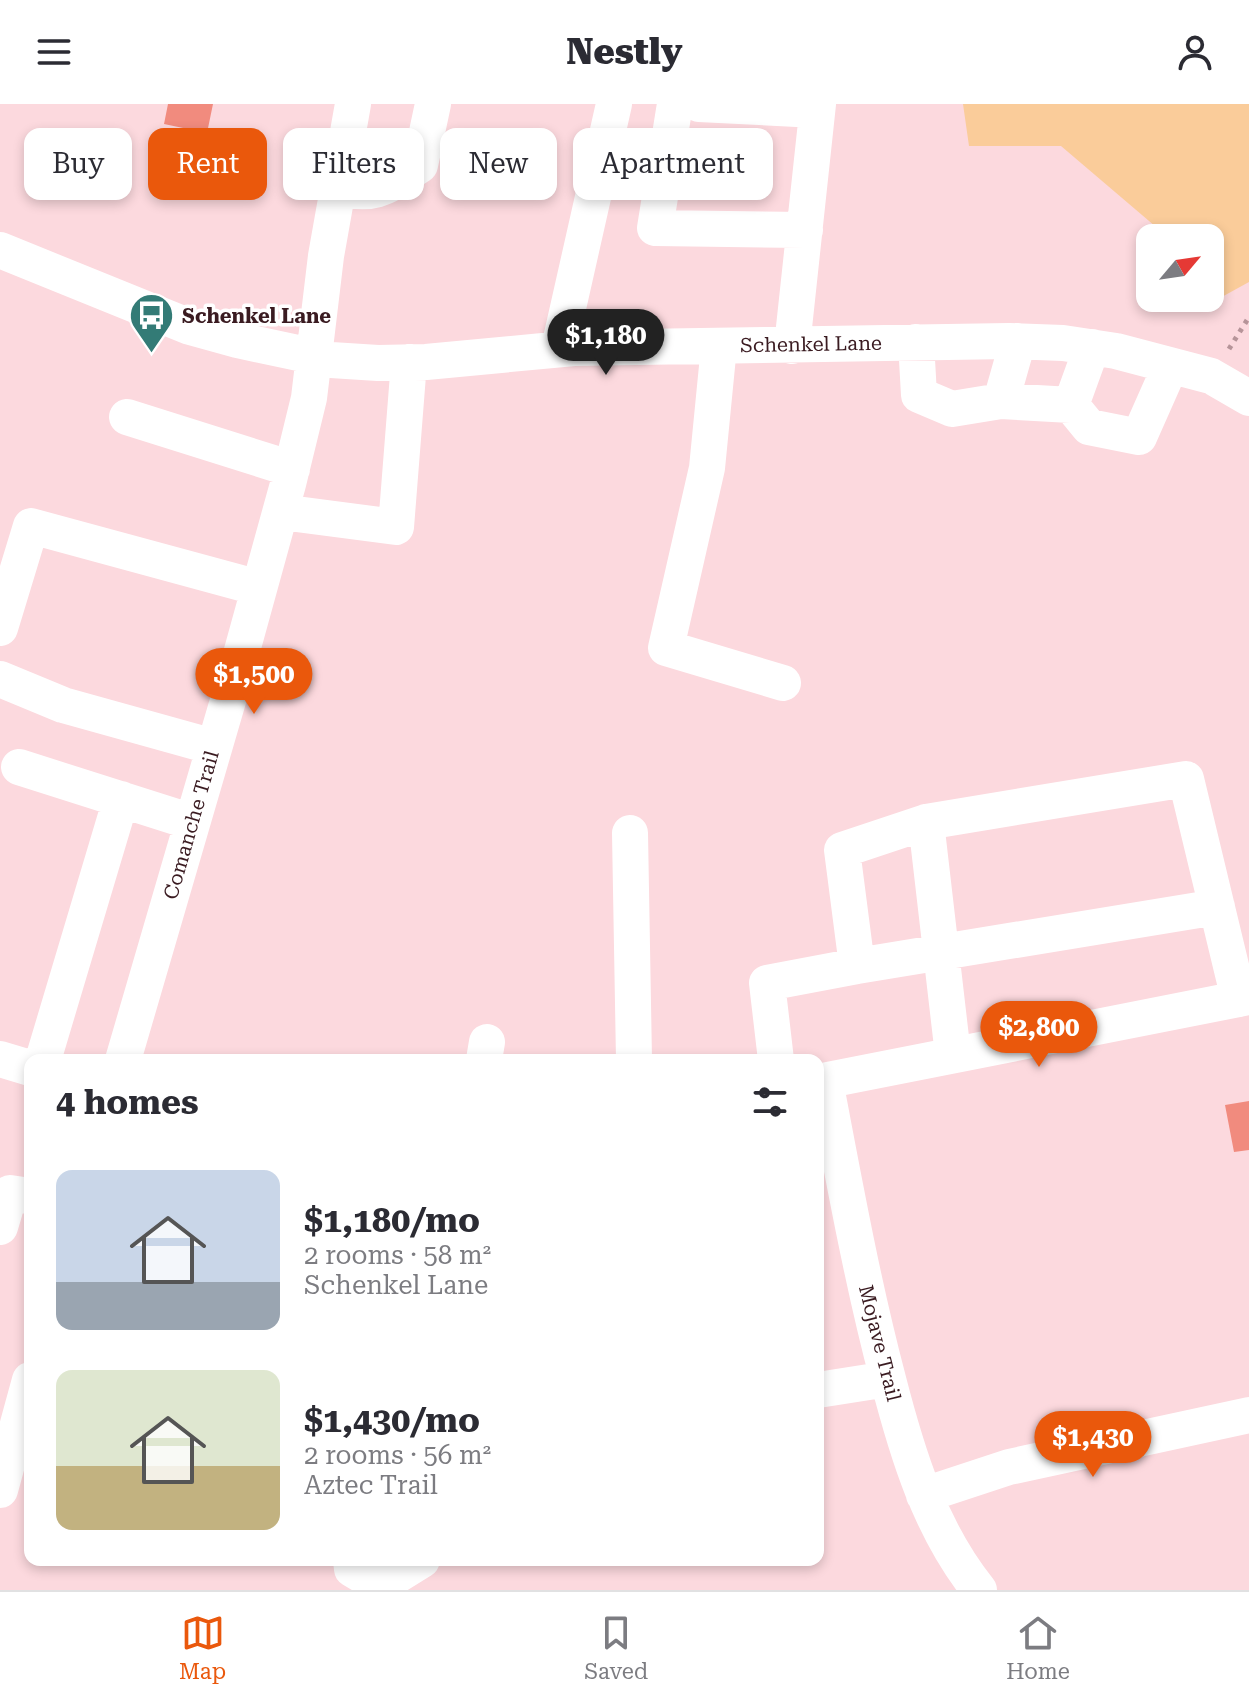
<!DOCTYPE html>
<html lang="en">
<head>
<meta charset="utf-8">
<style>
	body { margin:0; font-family:"Roboto Serif",serif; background:#f2f2f3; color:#2b2b33; height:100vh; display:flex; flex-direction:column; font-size:30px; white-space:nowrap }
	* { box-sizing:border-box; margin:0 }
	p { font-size:26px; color:#7c7c81 }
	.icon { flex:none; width:44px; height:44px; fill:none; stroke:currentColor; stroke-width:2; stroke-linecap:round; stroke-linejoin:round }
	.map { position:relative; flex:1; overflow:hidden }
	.side { position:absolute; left:24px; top:950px; width:800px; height:512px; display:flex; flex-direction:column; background:#fff; border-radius:16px; box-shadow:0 4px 12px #0003 }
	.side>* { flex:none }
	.guide { position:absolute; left:24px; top:24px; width:800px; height:72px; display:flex; gap:16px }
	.needle { width:52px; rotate:61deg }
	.fabs { position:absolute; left:1136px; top:120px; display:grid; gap:16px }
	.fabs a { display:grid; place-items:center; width:88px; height:88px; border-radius:16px; background:#fff; box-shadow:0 4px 12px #0003; font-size:40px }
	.price { position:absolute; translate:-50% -68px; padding:0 18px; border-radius:28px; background:#ea580c; color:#fff; font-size:26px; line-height:52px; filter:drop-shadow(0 2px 4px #0008) }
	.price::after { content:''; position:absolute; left:50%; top:48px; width:24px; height:18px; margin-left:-12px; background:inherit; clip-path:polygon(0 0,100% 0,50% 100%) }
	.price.on { background:#222; color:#fff }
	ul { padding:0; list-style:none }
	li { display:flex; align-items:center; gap:24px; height:200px; padding:0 32px }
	li span { display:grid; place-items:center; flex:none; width:224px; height:160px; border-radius:16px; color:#555 }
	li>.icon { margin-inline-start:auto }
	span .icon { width:96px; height:96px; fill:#fffc; stroke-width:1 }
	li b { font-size:34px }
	h2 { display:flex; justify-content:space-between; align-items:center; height:96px; padding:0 32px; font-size:34px }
	.chip { padding:0 28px; border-radius:16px; background:#fff; box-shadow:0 4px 12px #0003; font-size:28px; line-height:72px }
	.chip.on { background:#ea580c; color:#fff }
	header { display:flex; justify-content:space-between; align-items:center; height:104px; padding:0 32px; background:#fff; font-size:36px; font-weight:800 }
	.tab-bar { display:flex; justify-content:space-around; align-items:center; height:112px; border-top:2px solid #e1e1e2; background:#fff; font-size:22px; color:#7c7c81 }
	.tab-bar a { display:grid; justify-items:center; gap:4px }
	.tab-bar .on { color:#ea580c }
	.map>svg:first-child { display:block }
</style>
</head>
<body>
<header><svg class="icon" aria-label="menu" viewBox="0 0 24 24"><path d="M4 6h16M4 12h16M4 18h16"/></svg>Nestly<svg class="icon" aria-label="person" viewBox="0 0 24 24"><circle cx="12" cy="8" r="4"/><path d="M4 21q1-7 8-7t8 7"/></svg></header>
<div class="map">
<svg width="1249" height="1486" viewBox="0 0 1249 1486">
	<rect width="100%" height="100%" fill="#fcd9de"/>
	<path fill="#facc9a" d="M 963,0 L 1249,0 L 1249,178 L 1209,200 L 1206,194 L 1210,194 L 1210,134 L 1169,134 L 1061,42 L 969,42 Z"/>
	<path fill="#f18b7e" d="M 168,0 L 213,0 L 207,29 L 164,20 Z
		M 1249,997 L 1249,1046 L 1234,1048 L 1225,1001 Z"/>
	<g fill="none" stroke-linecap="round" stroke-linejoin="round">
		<path stroke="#b69499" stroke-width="5" stroke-dasharray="4 6" stroke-linecap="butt" d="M 1229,245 L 1249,213"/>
		<path stroke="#fff" stroke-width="36" d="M 675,0 L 655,124 L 805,126
			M 699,0 L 817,6
			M 338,83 C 375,95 389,81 420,61 L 433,0
			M 0,146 L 190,223 L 237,236 L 331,256 L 378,259 L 426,258 L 574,244 L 1009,237 L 1063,239 L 1116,247 L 1211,272 L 1249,294
			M 916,238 L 919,291 L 952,305 L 1001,297 L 1018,237
			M 719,242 L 707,364 L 666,544 L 783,579
			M 792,242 L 818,0
			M 559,244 L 614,0
			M 1001,297 L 1071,301 L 1092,243
			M 1071,301 L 1089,323 L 1139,333 L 1170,263
			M 127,313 L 292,365
			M 281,408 L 396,423 L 409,258
			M 0,524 L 31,422 L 259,484
			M 0,575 L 63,601 L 214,643
			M 19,663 L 192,718
			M 926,718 L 953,951
			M 630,729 L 634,956
			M 857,862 L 842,746 L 926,718 L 1186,675 L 1239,895
			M 0,955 L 30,964
			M 43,956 L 121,695
			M 123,956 L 232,583 L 288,380 L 309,294 L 326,152 L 353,0
			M 484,956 L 487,938
			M 776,956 L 767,879 L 857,862 L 1217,803
			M 825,977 C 844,1076 862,1177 888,1275 C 907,1349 930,1425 979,1486
			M 818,978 L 1249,893
			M 0,1123 L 10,1089 L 30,1092
			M 818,1286 L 888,1275
			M 0,1386 L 30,1276
			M 924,1391 L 1009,1363 L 1249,1311
			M 351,1456 L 352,1465 L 380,1482 L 422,1456"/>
	</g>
	<defs>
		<symbol id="bus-pin" viewBox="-11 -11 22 30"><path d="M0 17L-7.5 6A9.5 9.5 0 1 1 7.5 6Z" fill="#337b76" stroke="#fff"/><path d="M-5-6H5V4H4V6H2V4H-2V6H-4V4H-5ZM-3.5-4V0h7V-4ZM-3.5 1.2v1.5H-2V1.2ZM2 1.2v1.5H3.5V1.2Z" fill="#fff"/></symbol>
	</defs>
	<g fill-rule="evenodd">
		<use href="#bus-pin" x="126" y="186" width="51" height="69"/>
	</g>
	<g text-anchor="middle" stroke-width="7" stroke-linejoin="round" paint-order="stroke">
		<g font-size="20" font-weight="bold" fill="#3a1b21" stroke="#fff" text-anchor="start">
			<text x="182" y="219">Schenkel Lane</text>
		</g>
		<g font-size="20" fill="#3a1b21" stroke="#fff">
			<text transform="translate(811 240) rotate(-1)" y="7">Schenkel Lane</text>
			<text transform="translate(191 721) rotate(-74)" y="7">Comanche Trail</text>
			<text transform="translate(880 1239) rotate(76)" y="7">Mojave Trail</text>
		</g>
	</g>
</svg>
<div class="fabs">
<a><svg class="needle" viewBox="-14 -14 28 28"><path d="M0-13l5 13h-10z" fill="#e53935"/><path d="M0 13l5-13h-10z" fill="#7c7c81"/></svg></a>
</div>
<b class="price on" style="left:606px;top:273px">$1,180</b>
<b class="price" style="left:254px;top:612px">$1,500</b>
<b class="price" style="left:1039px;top:965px">$2,800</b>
<b class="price" style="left:1093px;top:1375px">$1,430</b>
<div class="guide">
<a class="chip">Buy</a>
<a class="chip on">Rent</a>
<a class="chip">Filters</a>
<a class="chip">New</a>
<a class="chip">Apartment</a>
</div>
<section class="side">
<h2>4 homes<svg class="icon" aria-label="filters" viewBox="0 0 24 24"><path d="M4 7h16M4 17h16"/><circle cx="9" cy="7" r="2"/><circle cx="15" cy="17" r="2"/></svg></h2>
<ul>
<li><span style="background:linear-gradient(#c9d6e8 70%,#9aa5b1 0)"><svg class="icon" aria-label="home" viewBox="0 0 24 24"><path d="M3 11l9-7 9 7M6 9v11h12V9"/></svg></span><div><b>$1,180/mo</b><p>2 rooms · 58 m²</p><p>Schenkel Lane</p></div></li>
<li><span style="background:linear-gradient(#dfe7d0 60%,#c2b280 0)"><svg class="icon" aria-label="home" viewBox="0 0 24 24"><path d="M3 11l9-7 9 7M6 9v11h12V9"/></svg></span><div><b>$1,430/mo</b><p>2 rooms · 56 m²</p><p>Aztec Trail</p></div></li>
</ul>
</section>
</div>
<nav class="tab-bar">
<a class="on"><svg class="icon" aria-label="map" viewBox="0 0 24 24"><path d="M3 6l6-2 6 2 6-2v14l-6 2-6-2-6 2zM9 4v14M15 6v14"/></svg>Map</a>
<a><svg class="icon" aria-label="saved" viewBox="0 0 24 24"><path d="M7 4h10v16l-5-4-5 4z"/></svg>Saved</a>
<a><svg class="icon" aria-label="home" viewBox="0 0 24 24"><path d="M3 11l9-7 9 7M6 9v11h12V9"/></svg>Home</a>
</nav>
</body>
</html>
